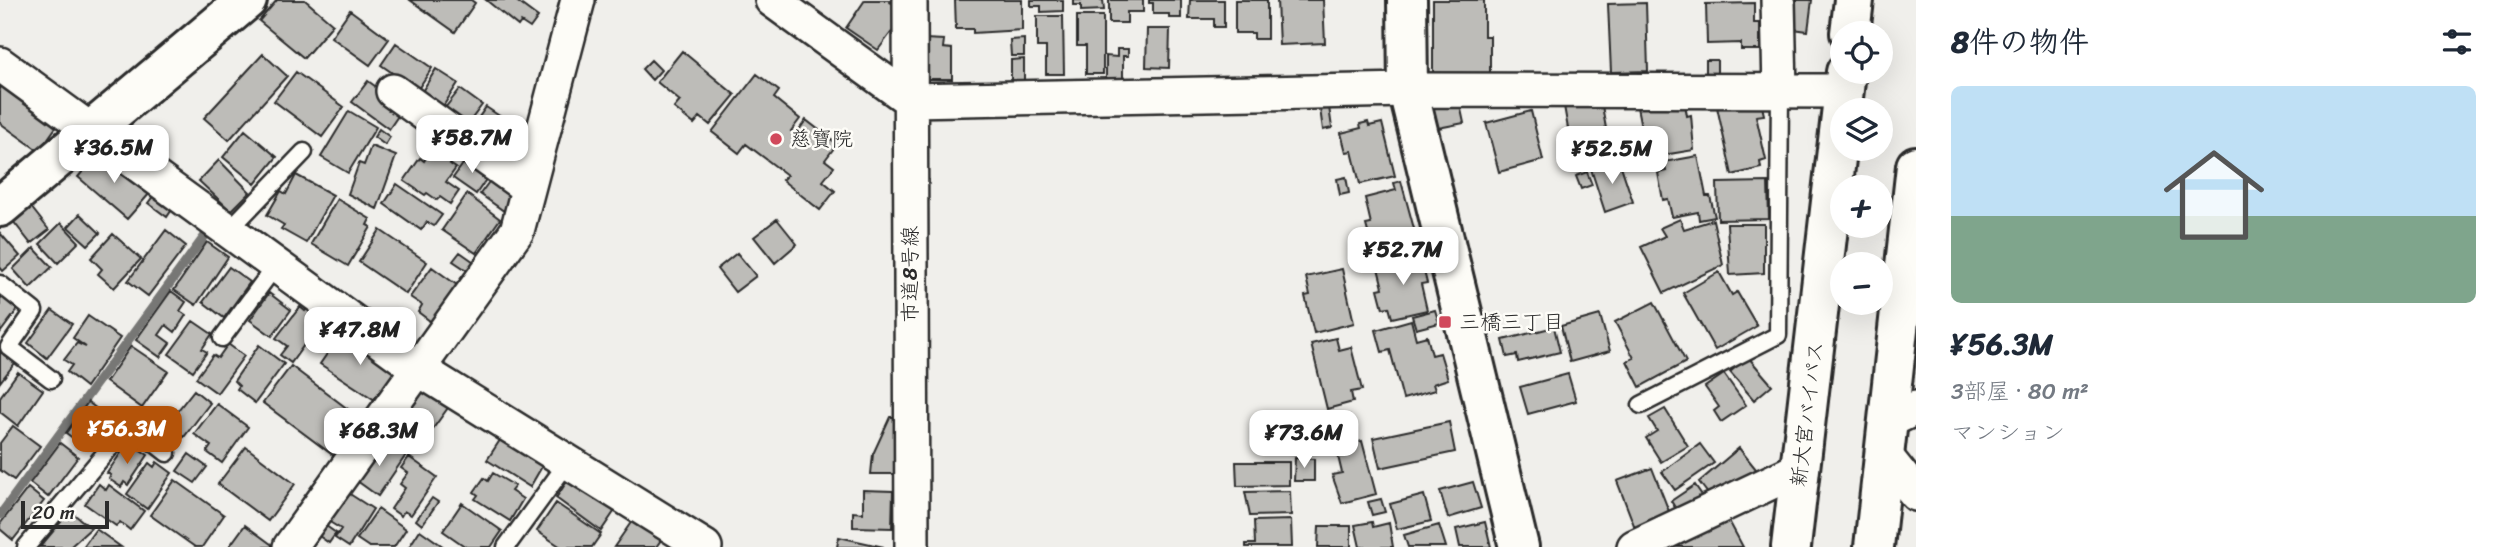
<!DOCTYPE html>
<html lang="ja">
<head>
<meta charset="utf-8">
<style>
	body { margin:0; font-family:Sriracha,"Klee One",sans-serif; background:#f2f2f3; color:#1f2937; height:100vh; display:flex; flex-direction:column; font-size:26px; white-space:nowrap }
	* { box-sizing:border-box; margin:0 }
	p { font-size:23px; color:#747a83 }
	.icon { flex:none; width:38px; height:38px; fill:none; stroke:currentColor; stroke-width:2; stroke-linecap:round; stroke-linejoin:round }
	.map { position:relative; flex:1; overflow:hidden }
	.details { display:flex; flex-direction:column; background:#fff; width:595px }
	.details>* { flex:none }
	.fabs { position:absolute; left:1830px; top:21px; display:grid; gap:14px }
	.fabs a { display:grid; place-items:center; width:63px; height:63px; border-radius:50%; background:#fff; box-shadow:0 7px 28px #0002; font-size:35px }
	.scale { position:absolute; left:21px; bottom:18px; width:88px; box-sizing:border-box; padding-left:7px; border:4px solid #2b2b2b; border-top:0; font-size:19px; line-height:24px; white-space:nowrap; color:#2b2b2b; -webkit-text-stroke:5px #fdfcf7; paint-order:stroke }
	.price { position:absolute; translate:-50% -60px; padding:0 16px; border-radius:14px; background:#fff; color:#222; font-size:23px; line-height:46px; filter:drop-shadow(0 2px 4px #0008) }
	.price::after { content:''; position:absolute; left:50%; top:42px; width:21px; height:16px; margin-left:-10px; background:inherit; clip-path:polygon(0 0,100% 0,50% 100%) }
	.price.current { background:#b45309; color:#fff }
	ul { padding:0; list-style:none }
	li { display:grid; align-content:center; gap:14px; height:371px; padding:0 35px }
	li+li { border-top:2px solid #e0e1e3 }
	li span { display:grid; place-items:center; height:217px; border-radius:10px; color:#555 }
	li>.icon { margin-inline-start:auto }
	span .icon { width:126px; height:126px; fill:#fffc; stroke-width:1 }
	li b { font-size:30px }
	h2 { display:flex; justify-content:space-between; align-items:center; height:84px; padding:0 35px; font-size:30px }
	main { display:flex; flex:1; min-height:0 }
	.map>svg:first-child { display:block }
</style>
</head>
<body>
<main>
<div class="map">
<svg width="1916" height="547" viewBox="0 0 1916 547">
	<rect width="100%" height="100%" fill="#f0efeb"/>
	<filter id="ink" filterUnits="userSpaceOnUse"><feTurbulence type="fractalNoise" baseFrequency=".0143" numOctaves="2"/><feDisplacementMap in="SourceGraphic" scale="14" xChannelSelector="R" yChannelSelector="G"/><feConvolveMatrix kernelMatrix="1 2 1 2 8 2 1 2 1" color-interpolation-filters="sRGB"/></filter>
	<g filter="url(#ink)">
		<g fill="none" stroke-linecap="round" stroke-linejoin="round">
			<path stroke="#777775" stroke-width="9" d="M 0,515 L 207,233"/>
		</g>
		<path fill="#bdbcb8" stroke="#2b2b2b" stroke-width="2" d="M 277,0 L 305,0 L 333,24 L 304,58 L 259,21 Z
			M 410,0 L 471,0 L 475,3 L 455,32 Z
			M 486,0 L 515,0 L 538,17 L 530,28 L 521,22 L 518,26 Z
			M 865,0 L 892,0 L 890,2 L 899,8 L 893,17 L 899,22 L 878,50 L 846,28 Z
			M 955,0 L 1022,0 L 1022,30 L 973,33 L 973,29 L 956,29 Z
			M 1031,0 L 1063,0 L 1063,11 L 1041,12 L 1041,6 L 1031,6 Z
			M 1073,0 L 1103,0 L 1104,10 L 1081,11 L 1081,5 L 1073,5 Z
			M 1109,0 L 1143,0 L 1143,12 L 1127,12 L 1127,23 L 1109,23 Z
			M 1149,0 L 1181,0 L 1181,18 L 1169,18 L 1169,14 L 1153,14 L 1153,3 L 1149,3 Z
			M 1190,0 L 1224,0 L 1224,27 L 1214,27 L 1214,19 L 1189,19 Z
			M 1235,0 L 1267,0 L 1267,39 L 1254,39 L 1254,33 L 1235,33 Z
			M 1277,0 L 1323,0 L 1325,43 L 1279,45 Z
			M 1433,0 L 1484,0 L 1484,36 L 1490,36 L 1490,73 L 1433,73 Z
			M 1790,0 L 1812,0 L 1808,31 L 1786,28 Z
			M 1646,3 L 1648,71 L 1611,72 L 1608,4 Z
			M 1754,3 L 1754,23 L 1760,23 L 1760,50 L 1741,50 L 1741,43 L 1707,44 L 1706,4 Z
			M 350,10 L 389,39 L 370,65 L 331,37 Z
			M 1037,16 L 1063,16 L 1064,74 L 1046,74 L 1046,47 L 1037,47 Z
			M 1077,16 L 1103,16 L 1103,74 L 1086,74 L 1086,46 L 1077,46 Z
			M 1147,29 L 1170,29 L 1169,68 L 1146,67 Z
			M 924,39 L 944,40 L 943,48 L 952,49 L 952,79 L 924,79 Z
			M 1024,39 L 1024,56 L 1011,56 L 1010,40 Z
			M 396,43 L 432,68 L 414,95 L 404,81 L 381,65 Z
			M 1117,49 L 1128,49 L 1128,56 L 1123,56 L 1123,81 L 1106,81 L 1106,56 L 1117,57 Z
			M 682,51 L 735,95 L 710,125 L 700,117 L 694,124 L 674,108 L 680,101 L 657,82 Z
			M 263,54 L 287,76 L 229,140 L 204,118 Z
			M 1024,59 L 1024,83 L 1011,83 L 1011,60 Z
			M 651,60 L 661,70 L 652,80 L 642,69 Z
			M 1706,60 L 1717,60 L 1717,75 L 1706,75 Z
			M 436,69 L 458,83 L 440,111 L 418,98 Z
			M 296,72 L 344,107 L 322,137 L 274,101 Z
			M 757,74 L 779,91 L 774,98 L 800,119 L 791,131 L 796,134 L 806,120 L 837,144 L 825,160 L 834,167 L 823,181 L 835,191 L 820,210 L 782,180 L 787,175 L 746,144 L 739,153 L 712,132 Z
			M 0,76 L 61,120 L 39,151 L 0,123 Z
			M 368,81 L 404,107 L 389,129 L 352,102 Z
			M 460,89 L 482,105 L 467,125 L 445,108 Z
			M 1684,98 L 1687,116 L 1691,115 L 1694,150 L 1663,155 L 1659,130 L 1642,132 L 1637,107 Z
			M 1459,100 L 1464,123 L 1438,128 L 1433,106 Z
			M 1601,100 L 1611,157 L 1574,163 L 1564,106 Z
			M 1761,102 L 1764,115 L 1756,116 L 1766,160 L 1760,162 L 1761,168 L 1732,175 L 1717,107 Z
			M 486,107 L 507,121 L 492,144 L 470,130 Z
			M 1329,107 L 1332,128 L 1323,130 L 1320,109 Z
			M 349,111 L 376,127 L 348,173 L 321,157 Z
			M 1531,111 L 1543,160 L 1499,172 L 1486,123 Z
			M 1368,122 L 1369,126 L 1382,123 L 1395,176 L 1360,184 L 1352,151 L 1346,152 L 1341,133 L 1361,128 L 1360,124 Z
			M 510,126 L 534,142 L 521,164 L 496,148 Z
			M 379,129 L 390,137 L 385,145 L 374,137 Z
			M 245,130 L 277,157 L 255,184 L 223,157 Z
			M 440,138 L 458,151 L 450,164 L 456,168 L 446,182 L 459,191 L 450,204 L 440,197 L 437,200 L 427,193 L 425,195 L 404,181 L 420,158 L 424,161 Z
			M 371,146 L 396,156 L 377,209 L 348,194 L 359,163 L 364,165 Z
			M 101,150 L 150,193 L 127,219 L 78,177 Z
			M 1698,156 L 1706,196 L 1710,196 L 1715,217 L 1699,220 L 1698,212 L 1672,217 L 1668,199 L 1663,200 L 1658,173 L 1666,171 L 1664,162 Z
			M 468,157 L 491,172 L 476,194 L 453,178 Z
			M 219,160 L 250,192 L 231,211 L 199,181 Z
			M 1619,160 L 1633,202 L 1605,212 L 1591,169 Z
			M 1587,172 L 1592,185 L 1581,189 L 1576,176 Z
			M 296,175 L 333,195 L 306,243 L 281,229 L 284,225 L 267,215 L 281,191 L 286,194 Z
			M 494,175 L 517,201 L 508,214 L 480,194 Z
			M 1346,177 L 1349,193 L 1340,195 L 1337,179 Z
			M 1401,181 L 1416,236 L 1372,247 L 1366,225 L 1371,224 L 1365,198 L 1396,190 L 1394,183 Z
			M 1768,182 L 1769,219 L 1718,220 L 1717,183 Z
			M 397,184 L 442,215 L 434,226 L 427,222 L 421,230 L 384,204 Z
			M 157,191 L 175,205 L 167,217 L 148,203 Z
			M 467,194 L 500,219 L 476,253 L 442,230 Z
			M 337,199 L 370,219 L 367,225 L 371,227 L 348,266 L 311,244 Z
			M 31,207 L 49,230 L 31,244 L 13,221 Z
			M 80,214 L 100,233 L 88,245 L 68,227 Z
			M 777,219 L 797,244 L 775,263 L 754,237 Z
			M 1680,219 L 1684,229 L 1713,220 L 1723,265 L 1664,293 L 1641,247 L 1665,236 L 1660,228 Z
			M 61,223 L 79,242 L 58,263 L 40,244 Z
			M 1727,224 L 1764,224 L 1764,273 L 1730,275 Z
			M 166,230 L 186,246 L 148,296 L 128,281 Z
			M 380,230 L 427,262 L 406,294 L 359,262 Z
			M 0,233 L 20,256 L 3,271 L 0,267 Z
			M 113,234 L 141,259 L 114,288 L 98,274 L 102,269 L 91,258 Z
			M 207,242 L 228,257 L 196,305 L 174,290 Z
			M 34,248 L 52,267 L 30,288 L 13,269 Z
			M 460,252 L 477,264 L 471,273 L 453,261 Z
			M 737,253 L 756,276 L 735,292 L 717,269 Z
			M 1414,253 L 1415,257 L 1420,256 L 1427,283 L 1421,284 L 1427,310 L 1392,318 L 1389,307 L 1383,308 L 1378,289 L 1383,288 L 1378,268 L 1408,261 L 1406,255 Z
			M 229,267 L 250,282 L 224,318 L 203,302 Z
			M 432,267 L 461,288 L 434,324 L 418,312 L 422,305 L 410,297 Z
			M 1342,269 L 1354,323 L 1314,333 L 1305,296 L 1310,295 L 1306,277 Z
			M 1719,272 L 1732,295 L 1737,292 L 1757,326 L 1715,350 L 1683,293 Z
			M 171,291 L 186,302 L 180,311 L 186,315 L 175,332 L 166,325 L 159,335 L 170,343 L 160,357 L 136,340 Z
			M 269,293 L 291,310 L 272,336 L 250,320 Z
			M 0,295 L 18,309 L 0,333 Z
			M 1654,302 L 1686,362 L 1640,387 L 1627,361 L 1634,358 L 1615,322 Z
			M 310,305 L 318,311 L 307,325 L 314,331 L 291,363 L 280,355 L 287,346 L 276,338 L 300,307 L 305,311 Z
			M 52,310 L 72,324 L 47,358 L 28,343 Z
			M 1435,310 L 1439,323 L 1416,329 L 1412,316 Z
			M 1600,315 L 1610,351 L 1570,362 L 1561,326 Z
			M 88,316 L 120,338 L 86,387 L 67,372 L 72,365 L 64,360 L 77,343 L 86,347 L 73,338 Z
			M 1411,320 L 1416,339 L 1427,336 L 1432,355 L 1440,353 L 1448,379 L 1433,384 L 1435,390 L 1403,399 L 1390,350 L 1382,352 L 1376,330 Z
			M 193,321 L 212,334 L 202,349 L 207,352 L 193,371 L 169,354 Z
			M 1554,327 L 1560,352 L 1518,362 L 1517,355 L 1507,357 L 1503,340 Z
			M 342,332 L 399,369 L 378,402 L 320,364 Z
			M 1336,338 L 1339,350 L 1351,347 L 1362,390 L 1351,392 L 1353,402 L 1327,409 L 1311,344 Z
			M 228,344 L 244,356 L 217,393 L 196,378 L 213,355 L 218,358 Z
			M 259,345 L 284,364 L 255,403 L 237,389 L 239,386 L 234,381 Z
			M 131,346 L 168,371 L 142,408 L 106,382 Z
			M 0,351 L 15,363 L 0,382 Z
			M 1748,357 L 1772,385 L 1754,400 L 1730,372 Z
			M 291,366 L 361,419 L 334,456 L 263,403 Z
			M 18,372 L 43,390 L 18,426 L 0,412 L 0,397 Z
			M 1568,374 L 1576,401 L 1528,414 L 1520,387 Z
			M 1724,374 L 1746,405 L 1721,422 L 1714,411 L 1719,407 L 1705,387 Z
			M 422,384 L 450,405 L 419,448 L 405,437 L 412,427 L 397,417 Z
			M 194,390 L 210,403 L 184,437 L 175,430 L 179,425 L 171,419 Z
			M 88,402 L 106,416 L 103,420 L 107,423 L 88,449 L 66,433 Z
			M 217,404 L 248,427 L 222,463 L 207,452 L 211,446 L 194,434 Z
			M 1665,409 L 1688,446 L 1661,462 L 1646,438 L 1657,431 L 1649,418 Z
			M 1350,416 L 1355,435 L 1336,441 L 1330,422 Z
			M 890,417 L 898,417 L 899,474 L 871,474 L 873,454 Z
			M 1449,422 L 1455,452 L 1380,468 L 1373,438 Z
			M 13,426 L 40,446 L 14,480 L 0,470 L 0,443 Z
			M 502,437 L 544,463 L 530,487 L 487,460 Z
			M 1362,441 L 1376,494 L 1342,503 L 1332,475 L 1342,473 L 1336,448 Z
			M 60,443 L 78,457 L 48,497 L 30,483 Z
			M 376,443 L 390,453 L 394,446 L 406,455 L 378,496 L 353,478 Z
			M 1700,444 L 1714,463 L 1675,490 L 1662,472 Z
			M 133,445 L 148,455 L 128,485 L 124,482 L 121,487 L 109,479 L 111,475 L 107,473 L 125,447 L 129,450 Z
			M 246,447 L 295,484 L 268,521 L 218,484 Z
			M 1739,448 L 1760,474 L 1715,503 L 1699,482 Z
			M 189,454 L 207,467 L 195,483 L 177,471 Z
			M 409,457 L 437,477 L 411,515 L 404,511 L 401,516 L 391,509 L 405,488 L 400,484 L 408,473 L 401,468 Z
			M 1295,458 L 1314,459 L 1314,481 L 1294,481 Z
			M 157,462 L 172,473 L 147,509 L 127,494 L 149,463 L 154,467 Z
			M 1236,462 L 1289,462 L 1289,485 L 1237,486 Z
			M 1652,468 L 1672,519 L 1637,533 L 1617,481 Z
			M 493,473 L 515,486 L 511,491 L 523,499 L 510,521 L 475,499 L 478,495 L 474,492 L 484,478 L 488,481 Z
			M 570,477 L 616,509 L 601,531 L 556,498 Z
			M 175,480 L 224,515 L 202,547 L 195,547 L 150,515 Z
			M 1473,482 L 1481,508 L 1448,518 L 1440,491 Z
			M 99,484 L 106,490 L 109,485 L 144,511 L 130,530 L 120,522 L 116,526 L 85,504 Z
			M 1695,485 L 1706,501 L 1681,517 L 1671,501 Z
			M 28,488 L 44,501 L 13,540 L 0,529 L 0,524 Z
			M 342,489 L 373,509 L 349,547 L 335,538 L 341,529 L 323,518 Z
			M 863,490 L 893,491 L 892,528 L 853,527 L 853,512 L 863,513 Z
			M 1290,491 L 1291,515 L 1250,516 L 1245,492 Z
			M 1424,495 L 1431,521 L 1397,529 L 1390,504 Z
			M 432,498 L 438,502 L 422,525 L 416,520 Z
			M 1381,499 L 1385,512 L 1372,515 L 1368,502 Z
			M 462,503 L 502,531 L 491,547 L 466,547 L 443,531 Z
			M 556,503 L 601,534 L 592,547 L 561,547 L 537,531 Z
			M 378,509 L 406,529 L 394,547 L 369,547 L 357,539 Z
			M 70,511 L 91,528 L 70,547 L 40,547 Z
			M 1728,519 L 1743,547 L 1674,547 Z
			M 1291,520 L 1292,547 L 1246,547 L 1246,544 L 1255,544 L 1254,521 Z
			M 319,521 L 336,533 L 329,543 L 312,531 Z
			M 632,521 L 661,540 L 656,547 L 614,547 Z
			M 1372,522 L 1373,527 L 1389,523 L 1393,547 L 1360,547 L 1355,525 Z
			M 1485,522 L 1491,547 L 1460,547 L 1456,529 Z
			M 245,525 L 275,547 L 229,547 Z
			M 1439,525 L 1446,547 L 1408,547 L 1404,535 Z
			M 1319,526 L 1351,526 L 1351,547 L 1318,547 Z
			M 96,529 L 121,547 L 83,547 Z
			M 420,530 L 444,547 L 409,547 Z
			M 839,537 L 884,547 L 837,547 Z"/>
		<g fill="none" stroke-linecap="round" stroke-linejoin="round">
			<defs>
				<path id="lane" d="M 229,230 L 304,152
					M 0,284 L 34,311 L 9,347 L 51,379
					M 222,338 L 276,265
					M 1641,405 L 1778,335 L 1780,91
					M 26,547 L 130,424 L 167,453
					M 506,547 L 568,462"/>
				<path id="street" d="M 772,0 L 910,100 L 1408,90 L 1844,91
					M 910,0 L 912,547
					M 1778,0 L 1780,91
					M 0,64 L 417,368 L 705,547
					M 393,91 L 528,188
					M 1887,422 L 1916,408
					M 1884,454 L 1916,494
					M 290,547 L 517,231 L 578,0
					M 1634,547 L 1801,468"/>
				<path id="secondary" d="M 1407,0 L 1408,90 L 1519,547
					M 0,207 L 247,0"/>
				<path id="highway" d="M 1850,33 L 1854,0
					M 1791,547 L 1846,72
					M 1874,547 L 1916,166"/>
			</defs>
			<use href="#lane" stroke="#2b2b2b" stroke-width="21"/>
			<use href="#street" stroke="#2b2b2b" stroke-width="38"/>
			<use href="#secondary" stroke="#2b2b2b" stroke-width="44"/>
			<use href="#highway" stroke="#2b2b2b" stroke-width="44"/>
			<use href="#lane" stroke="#fdfcf7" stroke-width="16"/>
			<use href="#street" stroke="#fdfcf7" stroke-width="33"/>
			<use href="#secondary" stroke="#fdfcf7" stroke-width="38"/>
			<use href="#highway" stroke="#fdfcf7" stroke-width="38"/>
		</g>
	</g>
	<g fill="#d1495b" stroke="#fdfcf7" stroke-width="2.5">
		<circle cx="776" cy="139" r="7"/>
		<rect x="1438" y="315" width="14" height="14" rx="3.5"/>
	</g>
	<g text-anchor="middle" stroke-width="5" stroke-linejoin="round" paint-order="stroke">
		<g font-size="21" fill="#2b2b2b" stroke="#fdfcf7" text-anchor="start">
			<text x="790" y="146">慈寶院</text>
			<text x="1459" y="329">三橋三丁目</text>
		</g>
		<g font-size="21" fill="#2b2b2b" stroke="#fdfcf7">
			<text transform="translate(910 274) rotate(-90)" y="7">市道8号線</text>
			<text transform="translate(1807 414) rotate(-83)" y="7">新大宮バイパス</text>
		</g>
	</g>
</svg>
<div class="fabs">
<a><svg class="icon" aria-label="locate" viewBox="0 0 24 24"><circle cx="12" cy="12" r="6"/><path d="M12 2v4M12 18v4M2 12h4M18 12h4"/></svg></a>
<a><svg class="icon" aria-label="layers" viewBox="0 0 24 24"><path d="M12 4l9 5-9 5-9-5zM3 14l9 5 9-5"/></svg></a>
<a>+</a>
<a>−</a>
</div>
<div class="scale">20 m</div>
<b class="price" style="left:472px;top:175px">¥58.7M</b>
<b class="price" style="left:114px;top:185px">¥36.5M</b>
<b class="price" style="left:1612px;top:186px">¥52.5M</b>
<b class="price" style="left:1403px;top:287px">¥52.7M</b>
<b class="price" style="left:360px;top:367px">¥47.8M</b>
<b class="price current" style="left:127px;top:466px">¥56.3M</b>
<b class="price" style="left:379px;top:468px">¥68.3M</b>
<b class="price" style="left:1304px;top:470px">¥73.6M</b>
</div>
<section class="details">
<h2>8件の物件<svg class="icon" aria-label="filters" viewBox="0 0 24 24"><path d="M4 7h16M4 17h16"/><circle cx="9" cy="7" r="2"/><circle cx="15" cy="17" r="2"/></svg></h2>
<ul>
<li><span style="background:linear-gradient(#bfe0f5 60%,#7fa58c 0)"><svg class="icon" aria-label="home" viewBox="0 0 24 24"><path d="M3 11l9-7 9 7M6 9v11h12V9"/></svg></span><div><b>¥56.3M</b><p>3部屋 · 80 m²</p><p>マンション</p></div></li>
</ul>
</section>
</main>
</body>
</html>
